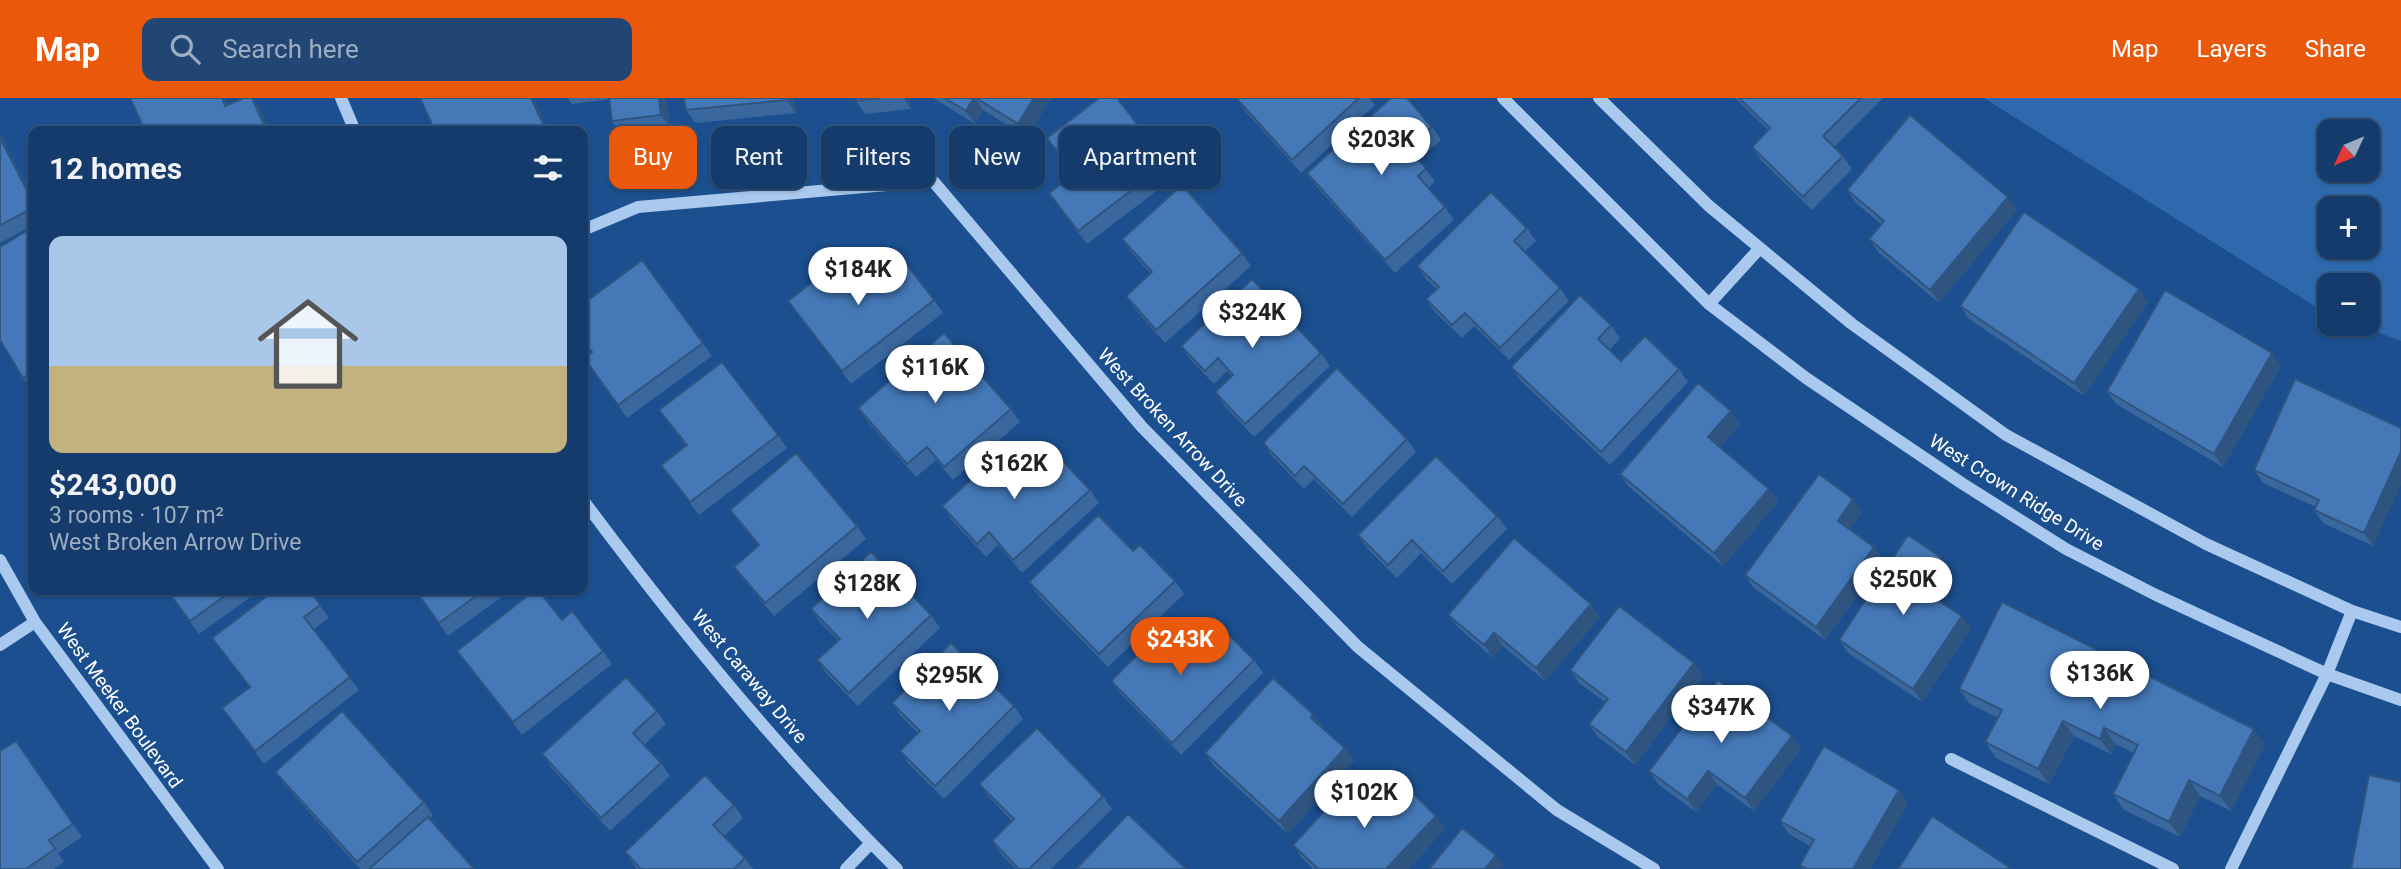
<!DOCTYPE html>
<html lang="en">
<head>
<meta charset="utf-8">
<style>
	body { margin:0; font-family:Roboto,sans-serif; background:#214673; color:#f1f3f6; height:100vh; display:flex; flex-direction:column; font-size:26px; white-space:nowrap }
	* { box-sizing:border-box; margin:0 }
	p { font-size:23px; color:#9dadc1 }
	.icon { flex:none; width:38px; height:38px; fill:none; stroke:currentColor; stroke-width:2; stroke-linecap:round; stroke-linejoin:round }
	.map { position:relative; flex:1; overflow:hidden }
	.drawer { position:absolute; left:28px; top:28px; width:560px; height:469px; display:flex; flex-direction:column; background:#143b6b; border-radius:14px; box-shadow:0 2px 5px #0004,0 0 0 2px #33557e }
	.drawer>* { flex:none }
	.hud { position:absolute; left:609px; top:28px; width:665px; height:63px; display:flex; gap:14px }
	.needle { width:46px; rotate:226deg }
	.tools { position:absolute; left:2317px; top:21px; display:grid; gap:14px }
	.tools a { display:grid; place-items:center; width:63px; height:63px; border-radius:14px; background:#143b6b; box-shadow:0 2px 5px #0004,0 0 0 2px #33557e; font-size:35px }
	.price { position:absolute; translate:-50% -60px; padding:0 16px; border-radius:24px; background:#fff; color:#222; font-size:23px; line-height:46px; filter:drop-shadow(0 2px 4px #0008) }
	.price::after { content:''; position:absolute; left:50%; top:42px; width:21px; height:16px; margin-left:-10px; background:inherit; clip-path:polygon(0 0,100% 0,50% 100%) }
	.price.current { background:#ea580c; color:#fff }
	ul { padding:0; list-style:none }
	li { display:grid; align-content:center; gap:14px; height:371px; padding:0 21px }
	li+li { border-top:2px solid #33557e }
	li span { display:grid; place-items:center; height:217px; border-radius:14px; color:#555 }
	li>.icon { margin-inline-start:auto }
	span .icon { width:126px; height:126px; fill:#fffc; stroke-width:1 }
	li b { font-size:30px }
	h2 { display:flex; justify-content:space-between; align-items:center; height:84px; padding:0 21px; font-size:30px }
	.chip { padding:0 24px; border-radius:14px; background:#143b6b; box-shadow:0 2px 5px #0004,0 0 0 2px #33557e; font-size:24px; line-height:63px }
	.chip.current { background:#ea580c; color:#fff }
	header { display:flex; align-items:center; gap:42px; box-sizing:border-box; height:98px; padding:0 35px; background:#ea580c; color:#fff }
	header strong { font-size:33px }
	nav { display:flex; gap:38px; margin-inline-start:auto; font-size:24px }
	.search { width:490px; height:63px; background:#214673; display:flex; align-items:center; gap:18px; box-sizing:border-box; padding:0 24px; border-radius:14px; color:#9dadc1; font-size:26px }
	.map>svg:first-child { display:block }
</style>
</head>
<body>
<header>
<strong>Map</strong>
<div class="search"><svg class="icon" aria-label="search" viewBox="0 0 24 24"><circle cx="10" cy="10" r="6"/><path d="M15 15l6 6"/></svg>Search here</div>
<nav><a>Map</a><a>Layers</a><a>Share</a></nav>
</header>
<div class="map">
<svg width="2401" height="771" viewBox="0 0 2401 771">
	<rect width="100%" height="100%" fill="#1b4f8f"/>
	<path fill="#2e69ad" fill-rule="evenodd" d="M 1984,0 L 2401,0 L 2401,243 L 2356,226 L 2368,226 L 2368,187 L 2329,187 L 2329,216 L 2321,212 ZM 2329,33 L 2368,33 L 2368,72 L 2329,72 ZM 2329,110 L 2368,110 L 2368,149 L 2329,149 Z"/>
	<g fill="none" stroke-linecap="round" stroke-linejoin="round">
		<path stroke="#a9c9ee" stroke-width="12" d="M 341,0 L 355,33
			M 1503,0 L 1709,206 L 1806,280 L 1963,386 L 2066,451 L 2156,497 L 2327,576 L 2401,602
			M 1599,0 L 1709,108 L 1852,226 L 2006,337 L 2206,446 L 2352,513 L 2401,529
			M 583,132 L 638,109 L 933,83 L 1142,329 L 1358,549 L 1557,712 L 1654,771
			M 1709,206 L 1760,150
			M 583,402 C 679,531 783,658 897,771
			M 0,462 L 35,524 L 218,771
			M 0,547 L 35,524
			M 1951,661 L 2173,771
			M 846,771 L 871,745
			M 2231,771 L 2327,576 L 2352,513"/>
	</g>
	<path fill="#3a679d" d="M 568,0 L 666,0 L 670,30 L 621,36 L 612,23 L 610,1 L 572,6 Z
		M 794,0 L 796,15 L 695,25 L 686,12 Z
		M 856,0 L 910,0 L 911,11 L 865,16 L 856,3 Z
		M 933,0 L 1051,0 L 1027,39 L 983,12 L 975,26 Z
		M 1239,0 L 1370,0 L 1375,7 L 1301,75 L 1246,14 L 1237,1 Z
		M 1735,0 L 1883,0 L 1834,49 L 1843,58 L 1852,71 L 1812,112 L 1761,62 L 1752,49 L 1768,32 Z
		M 1432,29 L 1441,42 L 1418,62 L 1435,83 L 1428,90 L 1445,109 L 1454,122 L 1395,175 L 1316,88 L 1307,75 Z
		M 0,36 L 33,99 L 33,127 L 0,145 Z
		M 1047,40 L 1167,65 L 1176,78 L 1087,146 L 1049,95 L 1074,76 Z
		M 1847,92 L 2008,99 L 2017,112 L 1939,205 L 1878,154 L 1869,141 L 1881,126 L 1856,105 Z
		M 33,129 L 33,292 L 32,293 L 23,280 Z
		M 1527,130 L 1536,143 L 1524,154 L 1560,190 L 1569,203 L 1509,262 L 1474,228 L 1462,240 L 1435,214 L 1426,201 L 1437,191 L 1426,181 L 1417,168 Z
		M 1122,141 L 1242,155 L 1251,168 L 1165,245 L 1135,211 L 1126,198 L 1150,175 L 1131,154 Z
		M 642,162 L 712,258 L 627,320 L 584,260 L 591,254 Z
		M 883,187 L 934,202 L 943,215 L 851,286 L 788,203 Z
		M 2148,204 L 2084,298 L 1969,221 L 1960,208 Z
		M 1611,227 L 1620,240 L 1609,252 L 1621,263 L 1679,271 L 1688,284 L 1610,367 L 1520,282 L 1511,269 Z
		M 1181,248 L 1321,255 L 1330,268 L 1254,339 L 1224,307 L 1215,294 L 1231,278 L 1227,273 L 1214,286 L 1190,261 Z
		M 2281,268 L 2223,369 L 2116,306 L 2107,293 Z
		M 2295,281 L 2373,448 L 2323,425 L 2314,412 L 2316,409 L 2263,385 L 2254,372 Z
		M 858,310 L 1011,311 L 1020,324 L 953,382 L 936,362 L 916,379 L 867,323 Z
		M 659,312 L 778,337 L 787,350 L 699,417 L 661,367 L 686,348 Z
		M 1731,313 L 1740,326 L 1720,349 L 1769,391 L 1778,404 L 1723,468 L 1629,389 L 1620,376 Z
		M 1407,341 L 1416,354 L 1352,419 L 1314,381 L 1304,391 L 1272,358 L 1263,345 Z
		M 1039,381 L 1090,392 L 1099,405 L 1022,475 L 998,447 L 986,459 L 951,421 L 942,408 Z
		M 730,412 L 857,428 L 866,441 L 774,518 L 743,481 L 734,469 L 758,447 L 739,425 Z
		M 1862,414 L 1850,431 L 1874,449 L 1884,462 L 1825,542 L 1754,490 L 1745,477 Z
		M 1497,418 L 1507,431 L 1452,486 L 1421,455 L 1397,480 L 1367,450 L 1358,437 Z
		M 1133,453 L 1175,483 L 1184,496 L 1108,569 L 1038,497 L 1029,484 Z
		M 1951,473 L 1933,499 L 1971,531 L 1922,604 L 1848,555 L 1839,542 Z
		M 166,492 L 260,492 L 199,536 Z
		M 309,492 L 329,520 L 313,532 L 359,592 L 264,666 L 222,610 L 250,589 L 212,540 Z
		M 414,492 L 511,492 L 448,538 Z
		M 811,511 L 931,517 L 940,530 L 858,608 L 826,575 L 817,562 L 838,542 L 820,524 Z
		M 1448,517 L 1600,519 L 1545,583 L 1503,548 L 1493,560 L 1458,529 Z
		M 1202,552 L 1254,562 L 1263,575 L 1181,657 L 1121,596 L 1111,583 Z
		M 457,553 L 603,553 L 612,566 L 522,637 Z
		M 1570,572 L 1703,578 L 1635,667 L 1598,639 L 1589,626 L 1605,604 L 1579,585 Z
		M 1959,591 L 2265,646 L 2231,713 L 2200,698 L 2180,739 L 2124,712 L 2113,696 L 2134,655 L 2115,646 L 2111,656 L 2074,638 L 2049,686 L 1996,660 L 1985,644 L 1998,620 L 1970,606 Z
		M 892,605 L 1014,608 L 1023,621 L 944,701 L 909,666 L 900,653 L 918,635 L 901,618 Z
		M 657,613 L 666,626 L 644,647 L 661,665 L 670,678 L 610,733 L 551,669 L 542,656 Z
		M 1313,616 L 1323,629 L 1322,630 L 1345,650 L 1354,663 L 1288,736 L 1214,668 L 1205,655 Z
		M 1792,638 L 1801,651 L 1754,713 L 1717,686 L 1696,714 L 1658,686 L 1649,673 Z
		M 16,643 L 82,739 L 58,755 L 64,764 L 54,771 L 0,771 Z
		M 275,674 L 424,704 L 433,717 L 429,721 L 474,771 L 360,771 L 284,686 Z
		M 979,686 L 1103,698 L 1112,711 L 1051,771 L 1016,771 L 1001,756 L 992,743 L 1012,723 L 989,699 Z
		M 1908,705 L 1870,771 L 1803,771 L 1800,767 L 1810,748 L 1789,736 L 1780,723 Z
		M 1379,706 L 1436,718 L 1445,731 L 1408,771 L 1313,771 L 1302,760 L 1293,747 Z
		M 734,707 L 743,720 L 724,738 L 745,760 L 753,771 L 637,771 L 625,754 Z"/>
	<path fill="#305480" d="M 222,0 L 225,0 L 235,21 L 225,8 Z
		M 252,0 L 260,10 L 270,33 L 267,33 Z
		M 531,0 L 534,0 L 549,33 L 547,33 L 545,30 Z
		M 659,0 L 666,0 L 670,30 L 661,17 Z
		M 787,0 L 794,0 L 796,15 L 787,2 Z
		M 904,0 L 910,0 L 911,11 Z
		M 974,0 L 975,0 L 983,12 L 975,26 L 966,13 Z
		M 1034,0 L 1051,0 L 1027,39 L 1018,26 Z
		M 0,36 L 33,99 L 33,104 L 0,40 Z
		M 2008,99 L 2017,112 L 1939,205 L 1930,192 Z
		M 2139,191 L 2148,204 L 2084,298 L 2074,285 Z
		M 2272,255 L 2281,268 L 2223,369 L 2214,356 Z
		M 1731,313 L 1740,326 L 1717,352 L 1708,339 Z
		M 2401,354 L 2401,387 L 2373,448 L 2364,435 Z
		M 1769,391 L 1778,404 L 1723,468 L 1714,455 Z
		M 1853,401 L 1862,414 L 1847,436 L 1838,423 Z
		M 1874,449 L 1884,462 L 1825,542 L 1816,529 Z
		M 1942,460 L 1951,473 L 1930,504 L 1921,491 Z
		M 1591,506 L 1600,519 L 1545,583 L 1536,570 Z
		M 1962,518 L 1971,531 L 1922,604 L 1913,591 Z
		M 1494,535 L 1503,548 L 1493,560 L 1484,547 Z
		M 1694,565 L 1703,578 L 1635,667 L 1626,654 Z
		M 1313,616 L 1323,629 L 1320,633 L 1311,620 Z
		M 2063,623 L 2074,638 L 2049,686 L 2038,671 Z
		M 2104,630 L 2115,646 L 2111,656 L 2100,641 Z
		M 2254,631 L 2265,646 L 2231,713 L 2220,698 Z
		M 1792,638 L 1801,651 L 1754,713 L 1745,700 Z
		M 1345,650 L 1354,663 L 1288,736 L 1279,723 Z
		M 1708,673 L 1717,686 L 1696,714 L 1687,701 Z
		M 2189,682 L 2200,698 L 2180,739 L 2169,724 Z
		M 1899,692 L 1908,705 L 1870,771 L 1853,771 Z
		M 1436,718 L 1445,731 L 1408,771 L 1386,771 Z
		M 1496,757 L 1505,770 L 1485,771 Z"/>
	<path fill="#4478b7" stroke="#305480" stroke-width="2" d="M 130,0 L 222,0 L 225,8 L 244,0 L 252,0 L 267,33 L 145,33 Z
		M 420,0 L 531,0 L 545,30 L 538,33 L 435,33 Z
		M 609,0 L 659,0 L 661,17 L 612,23 Z
		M 684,0 L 787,0 L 787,2 L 686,12 Z
		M 856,0 L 880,0 L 856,3 Z
		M 945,0 L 974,0 L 966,13 Z
		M 976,0 L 1034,0 L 1018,26 Z
		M 1099,0 L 1117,0 L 1167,65 L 1078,133 L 1049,95 L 1074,76 L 1047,40 Z
		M 1239,0 L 1359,0 L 1292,62 L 1237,1 Z
		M 1391,0 L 1407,0 L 1432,29 L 1408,50 L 1426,70 L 1418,78 L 1445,109 L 1385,162 L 1307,75 Z
		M 1739,0 L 1861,0 L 1823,38 L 1843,58 L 1803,99 L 1752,49 L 1770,30 Z
		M 1910,17 L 2008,99 L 1930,192 L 1869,141 L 1884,123 L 1847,92 Z
		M 0,40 L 33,104 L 33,110 L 0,127 Z
		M 1182,87 L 1242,155 L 1156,232 L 1126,198 L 1152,174 L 1122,141 Z
		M 1491,94 L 1527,130 L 1514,143 L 1560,190 L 1500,250 L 1465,215 L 1452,227 L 1426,201 L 1439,189 L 1417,168 Z
		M 2024,114 L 2139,191 L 2074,285 L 1960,208 Z
		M 33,129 L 33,273 L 23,280 L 0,242 L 0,149 Z
		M 855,151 L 883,187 L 908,168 L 934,202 L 842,273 L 788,203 Z
		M 642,162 L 703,245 L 618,307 L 584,260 L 592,254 L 583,242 L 583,206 Z
		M 1252,181 L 1321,255 L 1245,326 L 1215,294 L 1233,277 L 1218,260 L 1205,273 L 1181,248 Z
		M 2165,192 L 2272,255 L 2214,356 L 2107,293 Z
		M 1580,197 L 1611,227 L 1598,241 L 1621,263 L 1645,238 L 1679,271 L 1601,354 L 1511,269 Z
		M 944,235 L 1011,311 L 944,369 L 927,349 L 907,366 L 858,310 Z
		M 722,264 L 778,337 L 690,404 L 661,367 L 687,347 L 659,312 Z
		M 1337,270 L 1407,341 L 1343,406 L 1304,368 L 1295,378 L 1263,345 Z
		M 2295,281 L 2401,330 L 2401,354 L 2364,435 L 2314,412 L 2319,402 L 2254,372 Z
		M 1698,285 L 1731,313 L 1708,339 L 1769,391 L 1714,455 L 1620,376 Z
		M 1009,347 L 1039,381 L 1061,361 L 1090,392 L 1013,462 L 989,434 L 977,446 L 942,408 Z
		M 796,355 L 857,428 L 765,505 L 734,469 L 759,447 L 730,412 Z
		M 1436,358 L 1497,418 L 1443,473 L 1412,442 L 1388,467 L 1358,437 Z
		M 1819,376 L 1853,401 L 1838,423 L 1874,449 L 1816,529 L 1745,477 Z
		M 1098,417 L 1133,453 L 1140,447 L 1175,483 L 1099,556 L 1029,484 Z
		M 1908,437 L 1942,460 L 1921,491 L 1962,518 L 1913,591 L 1839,542 Z
		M 1514,440 L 1591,506 L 1536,570 L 1494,535 L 1484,547 L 1448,517 Z
		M 871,454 L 931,517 L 849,595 L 817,562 L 840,541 L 811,511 Z
		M 167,492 L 233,492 L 190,523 Z
		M 275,492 L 309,492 L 320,507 L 304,519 L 350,579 L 255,653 L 222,610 L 250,589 L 212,540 Z
		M 415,492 L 484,492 L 439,525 Z
		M 535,492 L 538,492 L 562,522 L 572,513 L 603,553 L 513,624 L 457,553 Z
		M 2002,504 L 2254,631 L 2220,698 L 2189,682 L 2169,724 L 2113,696 L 2138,647 L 2104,630 L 2100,641 L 2063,623 L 2038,671 L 1985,644 L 2002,612 L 1959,591 Z
		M 1619,508 L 1694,565 L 1626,654 L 1589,626 L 1608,601 L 1570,572 Z
		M 1172,522 L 1202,552 L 1223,531 L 1254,562 L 1172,645 L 1111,583 Z
		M 951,545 L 1014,608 L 935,688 L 900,653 L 920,633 L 892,605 Z
		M 626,579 L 657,613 L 633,635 L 661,665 L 601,720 L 542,656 Z
		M 1273,580 L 1313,616 L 1311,620 L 1345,650 L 1279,723 L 1205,655 Z
		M 1718,582 L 1792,638 L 1745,700 L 1708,673 L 1687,701 L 1649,673 Z
		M 342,613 L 424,704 L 357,764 L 275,674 Z
		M 1037,630 L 1103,698 L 1029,771 L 1019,771 L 992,743 L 1014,721 L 979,686 Z
		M 16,643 L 73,726 L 49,742 L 55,751 L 26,771 L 0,771 L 0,653 Z
		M 1824,648 L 1899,692 L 1853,771 L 1807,771 L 1800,767 L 1814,742 L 1780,723 Z
		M 705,677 L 734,707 L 713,727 L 745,760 L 734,771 L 641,771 L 625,754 Z
		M 2369,677 L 2401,684 L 2401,771 L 2351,771 Z
		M 1353,682 L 1379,706 L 1401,684 L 1436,718 L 1386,771 L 1318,771 L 1293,747 Z
		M 1128,716 L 1186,771 L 1076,771 Z
		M 1932,718 L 2012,771 L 1898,771 Z
		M 428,719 L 474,771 L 369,771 Z
		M 1462,730 L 1496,757 L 1485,771 L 1429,771 Z"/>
	<g text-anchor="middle" stroke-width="5" stroke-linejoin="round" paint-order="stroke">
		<g font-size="19" fill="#fff" stroke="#1b4f8f">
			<text transform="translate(1173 329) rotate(47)" y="7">West Broken Arrow Drive</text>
			<text transform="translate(2017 394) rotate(32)" y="7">West Crown Ridge Drive</text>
			<text transform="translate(750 578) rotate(50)" y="7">West Caraway Drive</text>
			<text transform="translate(120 607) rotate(54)" y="7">West Meeker Boulevard</text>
		</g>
	</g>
</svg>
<div class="tools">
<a><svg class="needle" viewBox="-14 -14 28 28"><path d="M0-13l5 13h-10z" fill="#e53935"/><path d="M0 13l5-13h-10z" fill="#9dadc1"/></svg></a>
<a>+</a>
<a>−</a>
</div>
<b class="price" style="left:1381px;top:79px">$203K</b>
<b class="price" style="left:858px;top:209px">$184K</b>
<b class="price" style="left:1252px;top:252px">$324K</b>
<b class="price" style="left:935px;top:307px">$116K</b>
<b class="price" style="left:1014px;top:403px">$162K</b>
<b class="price" style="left:1903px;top:519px">$250K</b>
<b class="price" style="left:867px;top:523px">$128K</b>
<b class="price current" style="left:1180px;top:579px">$243K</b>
<b class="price" style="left:2100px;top:613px">$136K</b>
<b class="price" style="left:949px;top:615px">$295K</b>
<b class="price" style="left:1721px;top:647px">$347K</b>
<b class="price" style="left:1364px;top:732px">$102K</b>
<div class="hud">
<a class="chip current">Buy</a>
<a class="chip">Rent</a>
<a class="chip">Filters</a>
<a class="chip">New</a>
<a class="chip">Apartment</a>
</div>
<section class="drawer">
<h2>12 homes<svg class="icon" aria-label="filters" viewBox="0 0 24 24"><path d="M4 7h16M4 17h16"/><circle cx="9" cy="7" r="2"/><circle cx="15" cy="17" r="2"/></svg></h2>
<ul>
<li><span style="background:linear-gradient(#a9c7e8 60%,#c2b280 0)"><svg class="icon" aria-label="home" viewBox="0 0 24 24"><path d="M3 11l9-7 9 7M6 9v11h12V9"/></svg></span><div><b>$243,000</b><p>3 rooms · 107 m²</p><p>West Broken Arrow Drive</p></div></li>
</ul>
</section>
</div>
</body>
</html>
